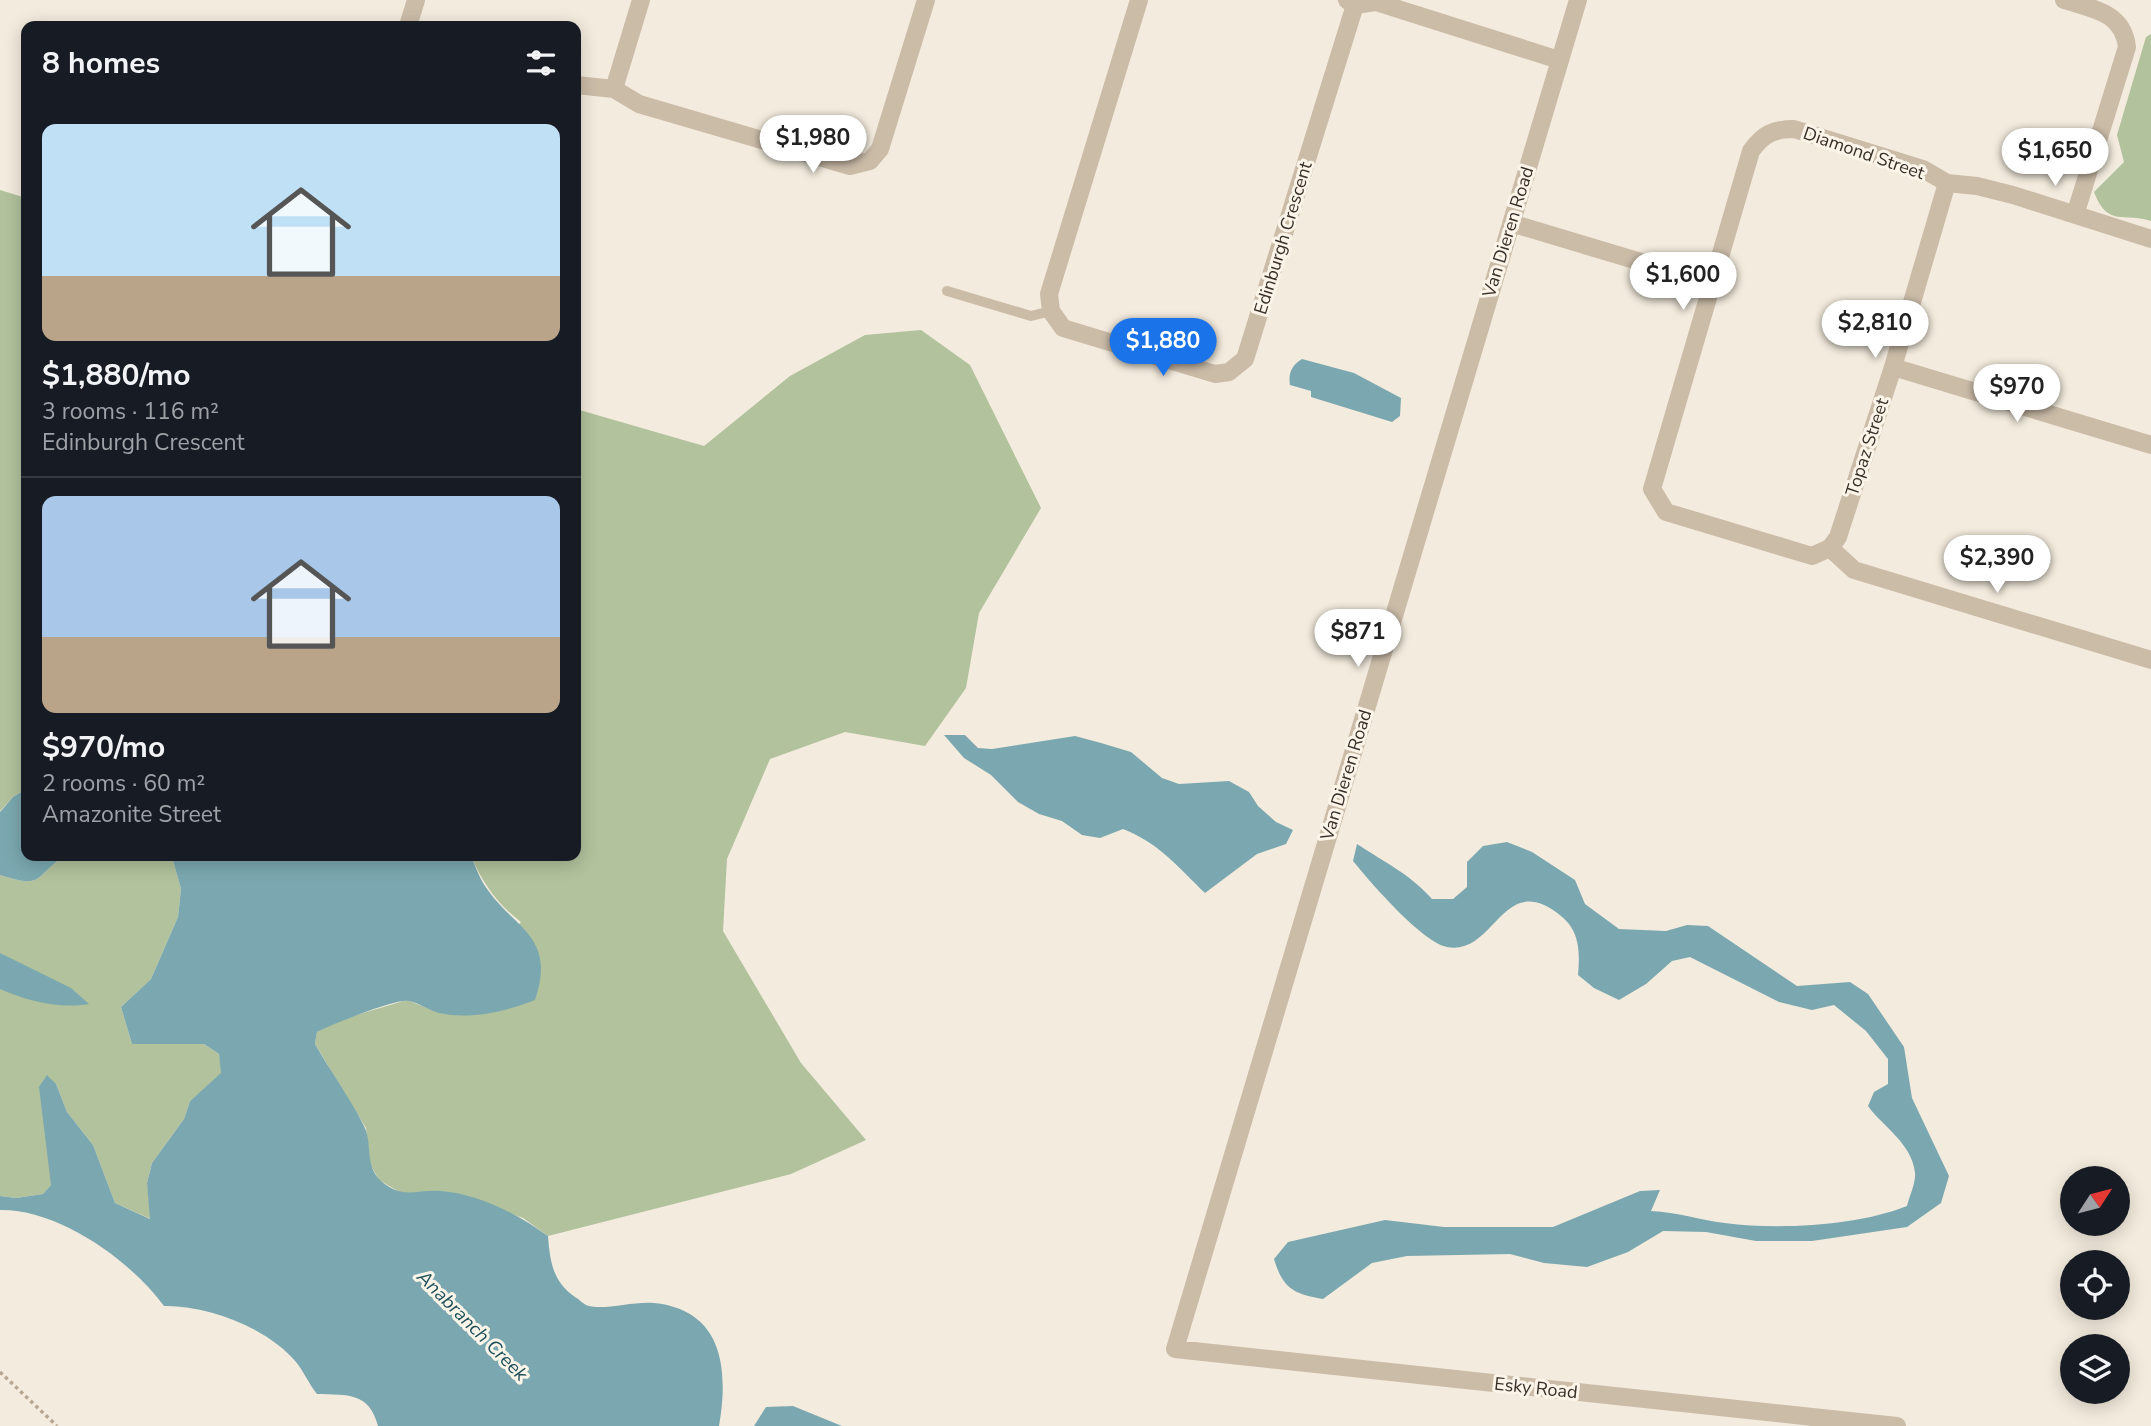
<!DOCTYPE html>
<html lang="en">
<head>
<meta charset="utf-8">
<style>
	body { margin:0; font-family:"Nunito Sans",sans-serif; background:#242831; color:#f1f3f6; height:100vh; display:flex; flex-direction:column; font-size:26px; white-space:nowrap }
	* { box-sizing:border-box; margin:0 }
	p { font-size:23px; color:#9ea1a6 }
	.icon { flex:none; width:38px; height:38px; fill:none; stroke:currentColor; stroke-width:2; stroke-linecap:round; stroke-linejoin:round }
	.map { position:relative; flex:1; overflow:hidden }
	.panel { position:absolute; left:21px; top:21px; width:560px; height:840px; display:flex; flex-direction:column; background:#171b24; border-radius:14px; box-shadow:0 4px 18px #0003 }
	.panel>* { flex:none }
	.needle { width:46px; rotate:54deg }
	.controls { position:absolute; left:2060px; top:1166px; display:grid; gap:14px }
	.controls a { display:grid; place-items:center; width:70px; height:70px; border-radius:50%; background:#171b24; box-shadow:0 4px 18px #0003; font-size:35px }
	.price { position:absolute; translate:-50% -60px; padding:0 16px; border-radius:24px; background:#fff; color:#222; font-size:23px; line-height:46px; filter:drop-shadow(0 2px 4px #0008) }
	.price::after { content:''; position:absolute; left:50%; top:42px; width:21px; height:16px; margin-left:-10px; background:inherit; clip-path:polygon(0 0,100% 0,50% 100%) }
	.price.on { background:#1a73e8; color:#fff }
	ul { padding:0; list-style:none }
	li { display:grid; align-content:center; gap:14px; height:371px; padding:0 21px }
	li+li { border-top:2px solid #363941 }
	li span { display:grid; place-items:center; height:217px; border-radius:14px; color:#555 }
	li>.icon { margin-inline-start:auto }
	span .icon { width:126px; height:126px; fill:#fffc; stroke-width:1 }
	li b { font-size:30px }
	h2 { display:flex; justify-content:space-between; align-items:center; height:84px; padding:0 21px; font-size:30px }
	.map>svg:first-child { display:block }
</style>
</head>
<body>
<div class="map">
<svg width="2151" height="1426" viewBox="0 0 2151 1426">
	<rect width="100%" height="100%" fill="#f3ebdd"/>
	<path fill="#b1c29c" d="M 2151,34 L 2151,221 C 2123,212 2108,228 2094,192 L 2124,162 L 2117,135 L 2146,37 Z
		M 0,190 L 26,198 L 26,789 L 13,797 L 0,811 Z
		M 921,330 L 970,365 L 1041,508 L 979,613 L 966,688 L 925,746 L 845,732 L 770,759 L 727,859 L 723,931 L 801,1063 L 866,1140 L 791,1174 L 548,1236 L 523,1218 L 441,1191 L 403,1194 L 379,1180 L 369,1162 L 366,1128 L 315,1044 L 317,1032 L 336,1021 L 407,1000 L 440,1013 L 521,922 C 496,903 483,883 471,856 L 576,856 L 576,409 L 704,446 L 790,376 L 865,335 Z
		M 64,856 L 169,856 L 172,857 L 181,889 L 178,917 L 151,979 L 121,1007 L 132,1044 L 204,1044 L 219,1054 L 222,1073 L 190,1101 L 184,1119 L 152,1163 L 147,1183 L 151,1219 L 115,1203 L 93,1145 L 67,1112 L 56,1084 L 51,1185 L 43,1194 L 16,1198 L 0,1196 L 0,875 C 44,889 33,878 64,856 Z"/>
	<path fill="#7ba8b0" d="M 1302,359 L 1354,373 L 1401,398 L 1400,416 L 1392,422 L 1311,397 L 1311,391 L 1290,385 C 1288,373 1292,365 1302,359 Z
		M 944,735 L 965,735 L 978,748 L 992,749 L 1075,736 L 1101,743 L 1131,752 L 1162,778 L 1179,784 L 1229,781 L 1249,792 L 1258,806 L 1276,822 L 1293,830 L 1286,844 L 1257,854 L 1205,893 C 1178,867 1159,843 1123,829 L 1100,838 L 1082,835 L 1062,821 L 1039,814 L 1018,802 L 991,775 L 964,758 Z
		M 26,789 L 26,856 L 64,856 C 33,878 44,889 0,875 L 0,812 L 13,797 Z
		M 1507,842 L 1532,852 L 1575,880 L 1585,904 L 1619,929 L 1666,931 L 1687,925 L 1708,926 L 1797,986 L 1850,982 L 1868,994 L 1904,1047 L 1912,1098 L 1949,1176 L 1941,1203 L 1907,1227 L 1812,1241 L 1756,1241 L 1706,1232 L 1663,1231 L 1628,1252 L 1587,1267 L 1544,1263 L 1510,1254 L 1407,1256 L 1372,1263 L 1323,1299 C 1294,1294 1283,1289 1274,1259 L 1288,1242 L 1385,1220 L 1444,1227 L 1553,1227 L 1640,1191 L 1660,1190 L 1651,1211 C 1678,1212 1699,1220 1725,1223 C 1779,1230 1857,1226 1907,1206 C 1909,1197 1916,1183 1915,1173 C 1912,1143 1883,1127 1868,1106 L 1874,1092 L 1888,1084 L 1888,1059 L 1866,1031 L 1834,1005 L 1812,1010 L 1779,1002 L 1690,957 L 1672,961 L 1646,984 L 1619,1000 L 1594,988 L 1578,975 C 1580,953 1580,931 1561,916 C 1502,868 1496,956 1447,947 C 1422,942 1370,882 1353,861 L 1357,844 C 1384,862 1410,874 1432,899 L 1453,899 L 1467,887 L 1467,862 L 1483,846 Z
		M 169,856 L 471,856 C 475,865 479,877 485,886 C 513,929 557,935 535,1000 C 507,1011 470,1020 439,1013 C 429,1010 419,1003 409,1001 C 397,998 330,1025 317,1032 L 315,1044 C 331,1072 350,1098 364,1126 C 373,1144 364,1165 381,1181 C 404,1200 415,1189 441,1191 C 479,1194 517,1214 548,1236 C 550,1262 553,1282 575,1297 C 579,1299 584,1305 589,1306 C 606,1310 634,1301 654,1303 C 723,1310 729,1369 719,1426 L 378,1426 C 369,1392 348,1395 317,1394 C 309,1384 304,1372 296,1362 C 268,1328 207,1305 164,1306 C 130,1260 59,1209 0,1210 L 0,1196 L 16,1198 L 43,1194 L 51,1185 L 39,1087 L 47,1075 L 56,1084 L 67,1112 L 93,1145 L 115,1203 L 150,1219 L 147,1183 L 152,1163 L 184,1119 L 190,1101 L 221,1073 L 219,1054 L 204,1044 L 132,1044 L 121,1007 L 151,979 L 178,917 L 181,889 L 172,857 Z
		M 0,953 L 71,988 L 89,1004 C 58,1009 28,1001 0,989 Z
		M 793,1406 L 842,1426 L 754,1426 L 766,1407 Z"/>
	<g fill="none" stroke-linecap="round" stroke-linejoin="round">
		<path stroke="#b7a792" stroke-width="3.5" stroke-dasharray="3.5 3.5" stroke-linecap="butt" d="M 0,1372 L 57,1426"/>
		<path stroke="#cbbca8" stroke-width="10" d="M 947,291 L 1031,316 L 1051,311"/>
		<path stroke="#cbbca8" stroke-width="18" d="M 1139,0 L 1049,294 L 1051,311 L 1063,328 L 1215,374 L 1229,372 L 1245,359 L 1355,5
			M 1347,0 L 1355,5 L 1376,2 L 1559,60
			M 1578,0 L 1175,1349 L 1897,1426
			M 2064,0 C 2093,9 2123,12 2127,47 L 2075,215
			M 408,26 L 416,0
			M 576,85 L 614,89 L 639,104 L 850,166 L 870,161 L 880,149 L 926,0
			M 614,89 L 641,0
			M 1511,223 L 1711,283
			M 1893,367 L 2151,445
			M 1830,548 L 1812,556 L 1666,512 L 1652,489 L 1751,151 C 1763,134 1774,129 1794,129 L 1923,169 L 1947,183 L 1977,186 L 2013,195 L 2151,239
			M 1830,548 L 1838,537 L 1893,367 L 1947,183
			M 1830,548 L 1854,570 L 2151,660"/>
	</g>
	<g text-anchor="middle" stroke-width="6" stroke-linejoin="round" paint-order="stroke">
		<g font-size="18" fill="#382f29" stroke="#faf4e9">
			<text transform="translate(1864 153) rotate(19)" y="6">Diamond Street</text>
			<text transform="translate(1508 232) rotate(-73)" y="6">Van Dieren Road</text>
			<text transform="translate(1283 238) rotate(-73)" y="6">Edinburgh Crescent</text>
			<text transform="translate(1867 447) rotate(-72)" y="6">Topaz Street</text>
			<text transform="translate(1346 775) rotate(-73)" y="6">Van Dieren Road</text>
			<text transform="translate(1536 1388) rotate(6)" y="6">Esky Road</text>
		</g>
		<g font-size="19" font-style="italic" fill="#1d4f5a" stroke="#faf4e9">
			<text transform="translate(473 1325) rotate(45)" y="7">Anabranch Creek</text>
		</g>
	</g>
</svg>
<div class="controls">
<a><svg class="needle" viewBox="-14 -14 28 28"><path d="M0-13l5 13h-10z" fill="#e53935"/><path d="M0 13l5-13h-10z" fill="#9ea1a6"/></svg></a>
<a><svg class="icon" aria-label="locate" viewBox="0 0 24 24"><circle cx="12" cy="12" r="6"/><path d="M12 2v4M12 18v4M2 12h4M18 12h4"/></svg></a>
<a><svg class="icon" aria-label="layers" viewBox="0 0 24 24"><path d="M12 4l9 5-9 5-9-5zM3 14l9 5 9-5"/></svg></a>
</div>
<b class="price" style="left:813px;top:175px">$1,980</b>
<b class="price" style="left:2055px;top:188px">$1,650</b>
<b class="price" style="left:1683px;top:312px">$1,600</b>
<b class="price" style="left:1875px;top:360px">$2,810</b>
<b class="price on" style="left:1163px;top:378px">$1,880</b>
<b class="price" style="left:2017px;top:424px">$970</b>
<b class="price" style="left:1997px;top:595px">$2,390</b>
<b class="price" style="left:1358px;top:669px">$871</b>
<section class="panel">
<h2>8 homes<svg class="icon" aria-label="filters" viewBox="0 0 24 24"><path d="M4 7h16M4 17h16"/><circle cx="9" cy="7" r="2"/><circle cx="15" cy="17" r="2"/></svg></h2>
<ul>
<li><span style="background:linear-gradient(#bfe0f5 70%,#b9a48a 0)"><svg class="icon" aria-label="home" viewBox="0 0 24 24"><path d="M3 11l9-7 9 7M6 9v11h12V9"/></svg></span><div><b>$1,880/mo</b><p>3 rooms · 116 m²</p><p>Edinburgh Crescent</p></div></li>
<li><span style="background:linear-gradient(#a9c7e8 65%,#b9a48a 0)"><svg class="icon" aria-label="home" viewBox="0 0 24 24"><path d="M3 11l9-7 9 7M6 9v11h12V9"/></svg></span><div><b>$970/mo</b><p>2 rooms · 60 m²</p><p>Amazonite Street</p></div></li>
</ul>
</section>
</div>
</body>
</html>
